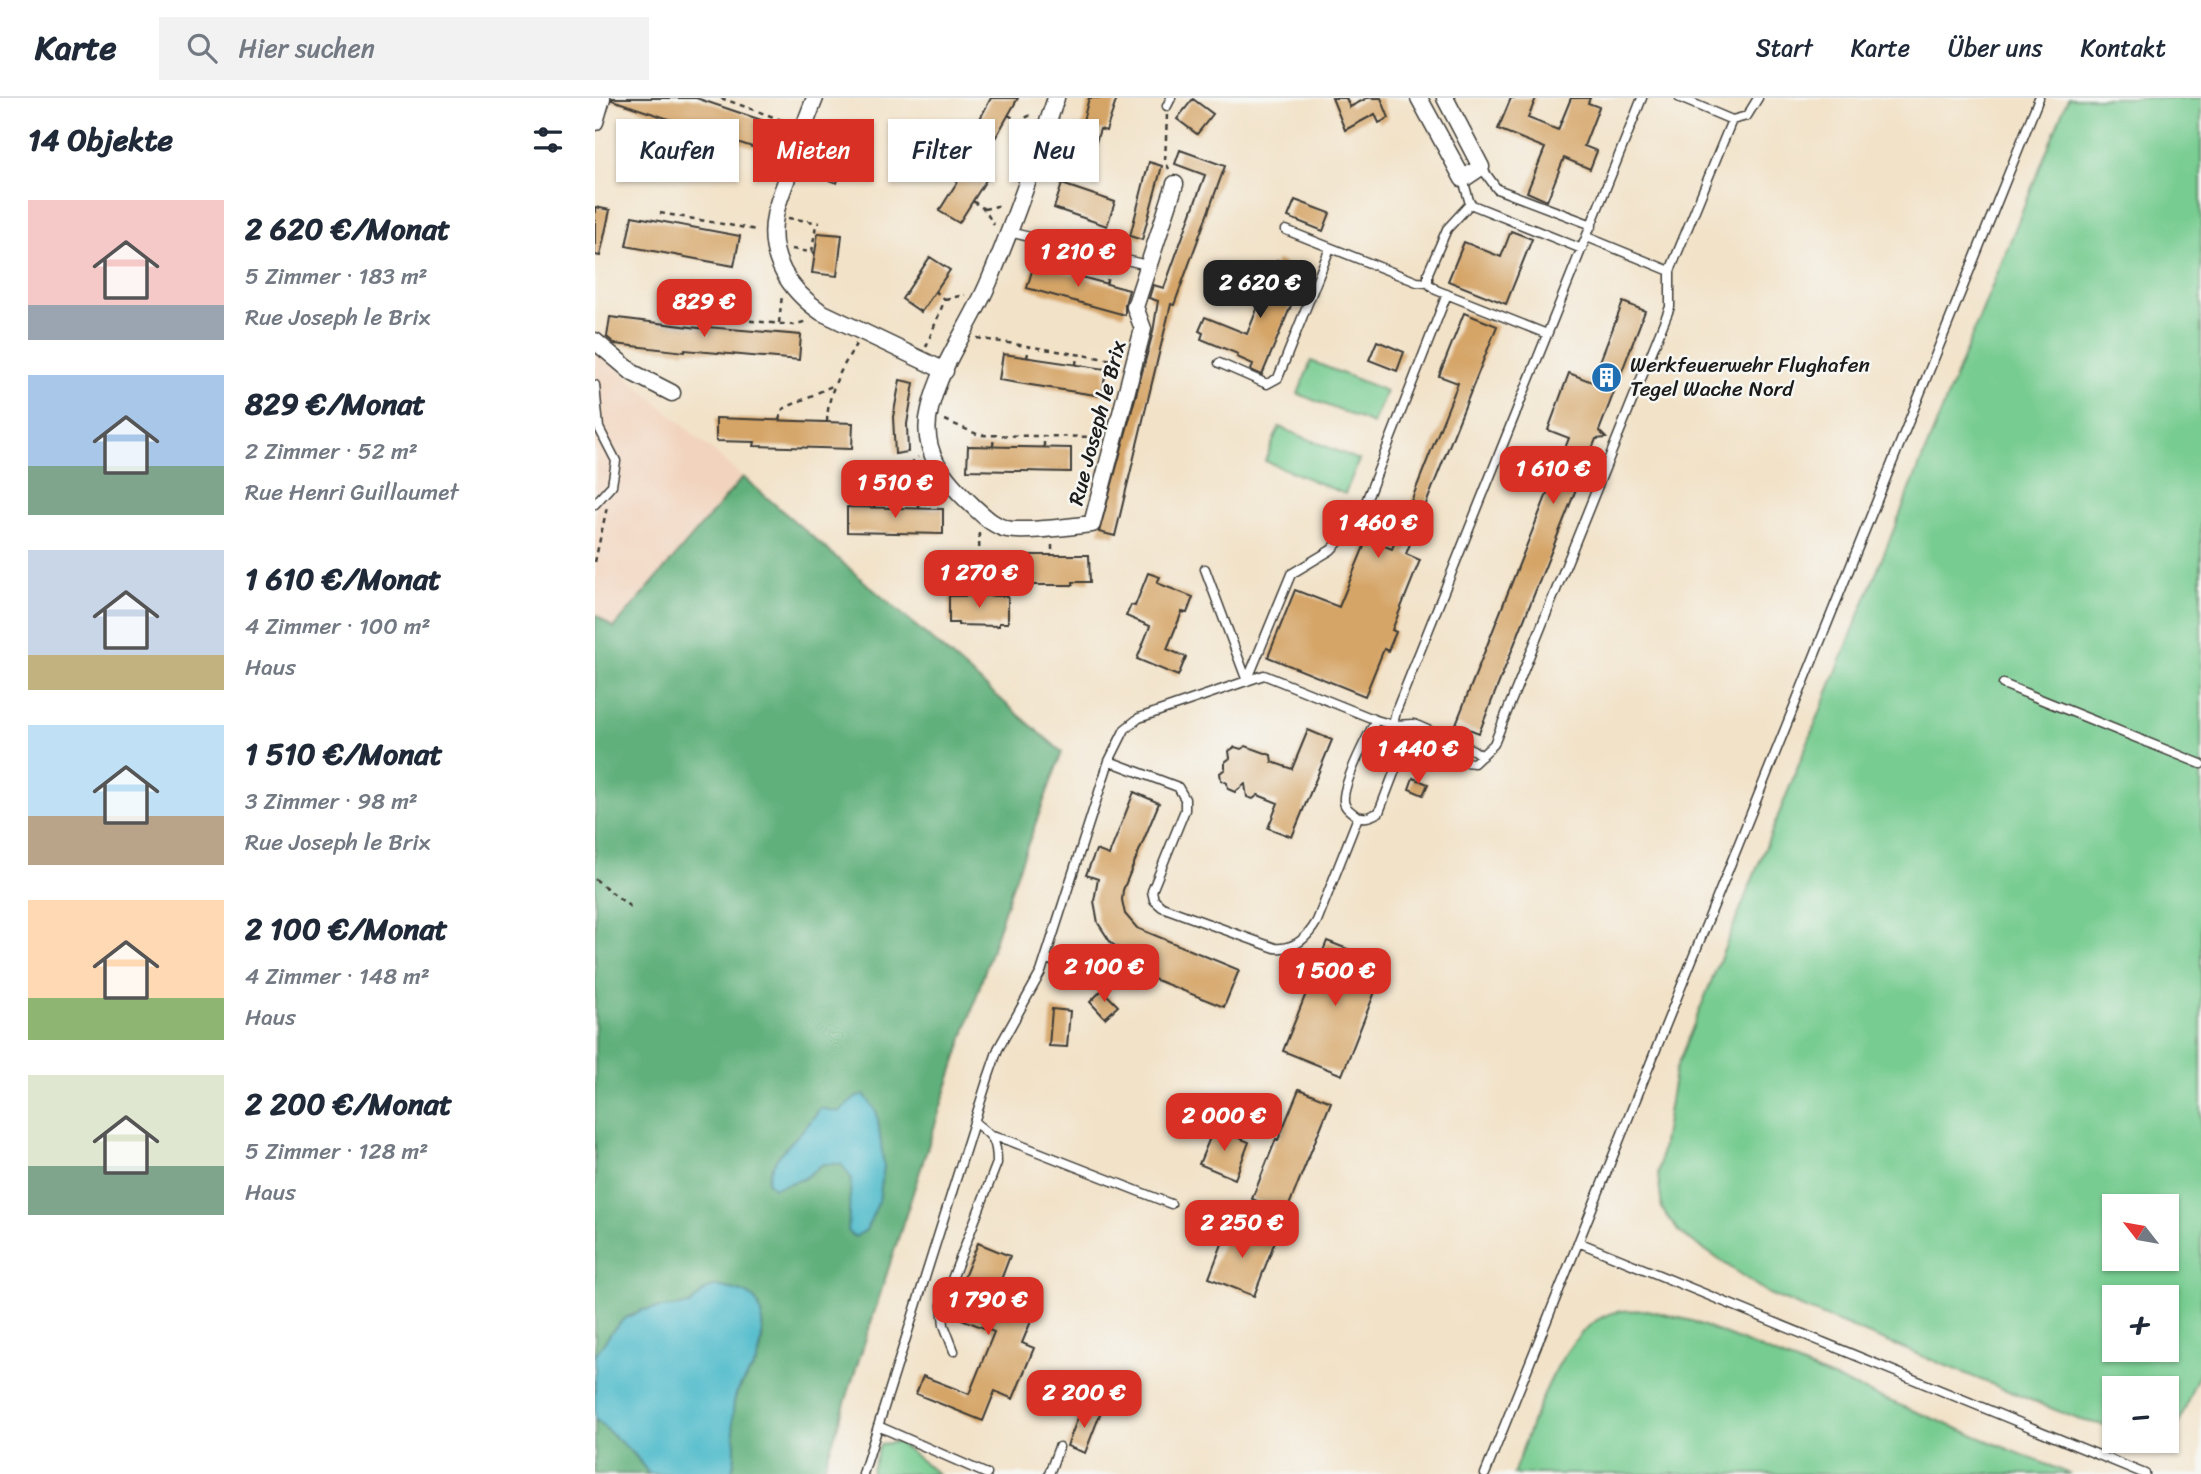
<!DOCTYPE html>
<html lang="de">
<head>
<meta charset="utf-8">
<style>
	body { margin:0; font-family:Sriracha,sans-serif; background:#f2f2f3; color:#1f2937; height:100vh; display:flex; flex-direction:column; font-size:26px; white-space:nowrap }
	* { box-sizing:border-box; margin:0 }
	p { font-size:23px; color:#747a83 }
	.icon { flex:none; width:38px; height:38px; fill:none; stroke:currentColor; stroke-width:2; stroke-linecap:round; stroke-linejoin:round }
	.map { position:relative; flex:1; overflow:hidden }
	.sheet { display:flex; flex-direction:column; background:#fff; width:595px }
	.sheet>* { flex:none }
	.guide { position:absolute; left:21px; top:21px; width:665px; height:63px; display:flex; gap:14px }
	.needle { width:46px; rotate:301deg }
	.fabs { position:absolute; left:1507px; top:1096px; display:grid; gap:14px }
	.fabs a { display:grid; place-items:center; width:77px; height:77px; border-radius:0px; background:#fff; box-shadow:0 2px 5px #0004; font-size:35px }
	.price { position:absolute; translate:-50% -60px; padding:0 16px; border-radius:14px; background:#d93025; color:#fff; font-size:23px; line-height:46px; filter:drop-shadow(0 2px 4px #0008) }
	.price::after { content:''; position:absolute; left:50%; top:42px; width:21px; height:16px; margin-left:-10px; background:inherit; clip-path:polygon(0 0,100% 0,50% 100%) }
	.price.active { background:#222; color:#fff }
	ul { padding:0; list-style:none }
	li { display:flex; align-items:center; gap:21px; height:175px; padding:0 28px }
	li span { display:grid; place-items:center; flex:none; width:196px; height:140px; border-radius:0px; color:#555 }
	li>.icon { margin-inline-start:auto }
	span .icon { width:84px; height:84px; fill:#fffc; stroke-width:1 }
	li b { font-size:30px }
	h2 { display:flex; justify-content:space-between; align-items:center; height:84px; padding:0 28px; font-size:30px }
	.chip { padding:0 24px; border-radius:0px; background:#fff; box-shadow:0 2px 5px #0004; font-size:24px; line-height:63px }
	.chip.active { background:#d93025; color:#fff }
	header { display:flex; align-items:center; gap:42px; box-sizing:border-box; height:98px; padding:0 35px; background:#fff; border-bottom:2px solid #e0e1e3 }
	header strong { font-size:33px }
	nav { display:flex; gap:38px; margin-inline-start:auto; font-size:24px }
	.search { width:490px; height:63px; background:#f2f2f3; display:flex; align-items:center; gap:18px; box-sizing:border-box; padding:0 24px; border-radius:0px; color:#747a83; font-size:26px }
	main { display:flex; flex:1; min-height:0 }
	.map>svg:first-child { display:block }
</style>
</head>
<body>
<header>
<strong>Karte</strong>
<div class="search"><svg class="icon" aria-label="search" viewBox="0 0 24 24"><circle cx="10" cy="10" r="6"/><path d="M15 15l6 6"/></svg>Hier suchen</div>
<nav><a>Start</a><a>Karte</a><a>Über uns</a><a>Kontakt</a></nav>
</header>
<main>
<section class="sheet">
<h2>14 Objekte<svg class="icon" aria-label="filters" viewBox="0 0 24 24"><path d="M4 7h16M4 17h16"/><circle cx="9" cy="7" r="2"/><circle cx="15" cy="17" r="2"/></svg></h2>
<ul>
<li><span style="background:linear-gradient(#f6c9c9 75%,#9aa5b1 0)"><svg class="icon" aria-label="home" viewBox="0 0 24 24"><path d="M3 11l9-7 9 7M6 9v11h12V9"/></svg></span><div><b>2 620 €/Monat</b><p>5 Zimmer · 183 m²</p><p>Rue Joseph le Brix</p></div></li>
<li><span style="background:linear-gradient(#a9c7e8 65%,#7fa58c 0)"><svg class="icon" aria-label="home" viewBox="0 0 24 24"><path d="M3 11l9-7 9 7M6 9v11h12V9"/></svg></span><div><b>829 €/Monat</b><p>2 Zimmer · 52 m²</p><p>Rue Henri Guillaumet</p></div></li>
<li><span style="background:linear-gradient(#c9d6e8 75%,#c2b280 0)"><svg class="icon" aria-label="home" viewBox="0 0 24 24"><path d="M3 11l9-7 9 7M6 9v11h12V9"/></svg></span><div><b>1 610 €/Monat</b><p>4 Zimmer · 100 m²</p><p>Haus</p></div></li>
<li><span style="background:linear-gradient(#bfe0f5 65%,#b9a48a 0)"><svg class="icon" aria-label="home" viewBox="0 0 24 24"><path d="M3 11l9-7 9 7M6 9v11h12V9"/></svg></span><div><b>1 510 €/Monat</b><p>3 Zimmer · 98 m²</p><p>Rue Joseph le Brix</p></div></li>
<li><span style="background:linear-gradient(#ffd9b3 70%,#8fb573 0)"><svg class="icon" aria-label="home" viewBox="0 0 24 24"><path d="M3 11l9-7 9 7M6 9v11h12V9"/></svg></span><div><b>2 100 €/Monat</b><p>4 Zimmer · 148 m²</p><p>Haus</p></div></li>
<li><span style="background:linear-gradient(#dfe7d0 65%,#7fa58c 0)"><svg class="icon" aria-label="home" viewBox="0 0 24 24"><path d="M3 11l9-7 9 7M6 9v11h12V9"/></svg></span><div><b>2 200 €/Monat</b><p>5 Zimmer · 128 m²</p><p>Haus</p></div></li>
</ul>
</section>
<div class="map">
<svg width="1606" height="1376" viewBox="0 0 1606 1376">
	<rect width="100%" height="100%" fill="#f6f6f2"/>
	<filter id="ink" filterUnits="userSpaceOnUse"><feTurbulence type="fractalNoise" baseFrequency=".0143" numOctaves="2"/><feDisplacementMap in="SourceGraphic" scale="14" xChannelSelector="R" yChannelSelector="G"/><feConvolveMatrix kernelMatrix="1 2 1 2 8 2 1 2 1" color-interpolation-filters="sRGB"/></filter>
	<filter id="wash" filterUnits="userSpaceOnUse"><feTurbulence type="fractalNoise" baseFrequency=".00686" numOctaves="4" result="noise"/><feDisplacementMap in="SourceGraphic" scale="28" xChannelSelector="R" yChannelSelector="G"/><feGaussianBlur stdDeviation="1.57" result="paint"/><feColorMatrix in="noise" values="0 0 0 0 0 0 0 0 0 0 0 0 0 0 0 0 0 1.4 0 .05"/><feComposite in="paint" operator="in"/></filter>
	<g filter="url(#wash)">
		<rect width="100%" height="100%" fill="#f2e2c8"/>
		<path fill="#f2d4be" d="M 0,251 L 148,379 L 19,531 L 0,516 Z"/>
		<path fill="#77cc91" stroke="#4a7456" stroke-width="2" fill-rule="evenodd" d="M 1473,0 L 1606,0 L 1606,1270 L 1580,1335 L 1572,1336 L 1572,1290 L 1519,1290 L 1519,1329 L 1485,1322 L 1174,1196 L 1084,1134 L 1067,1111 L 1063,1075 L 1080,973 ZM 1519,1108 L 1572,1108 L 1572,1160 L 1519,1160 ZM 1519,1199 L 1572,1199 L 1572,1251 L 1519,1251 Z
			M 716,263 L 791,293 L 778,326 L 703,296 Z
			M 684,329 L 764,362 L 750,396 L 670,363 Z
			M 1052,1212 L 1097,1223 L 1475,1376 L 918,1376 C 937,1328 966,1222 1025,1213 C 1033,1212 1043,1213 1052,1212 Z
			M 303,1344 L 343,1376 L 276,1376 L 285,1346 Z"/>
		<path fill="#61b07b" stroke="#3e664c" stroke-width="2" d="M 148,379 L 467,654 L 416,792 L 227,1376 L 136,1376 C 146,1347 132,1325 140,1300 C 144,1286 153,1279 160,1267 C 169,1250 169,1225 164,1208 L 110,1192 L 95,1207 L 47,1212 L 29,1221 L 0,1257 L 0,516 L 19,530 Z
			M 0,1321 L 40,1357 L 54,1376 L 0,1376 Z"/>
		<path fill="#4fbbcb" stroke="#366c74" stroke-width="2" d="M 270,997 L 282,1015 L 289,1069 L 284,1103 L 271,1132 L 260,1139 L 253,1133 L 256,1080 L 246,1066 L 228,1066 L 208,1081 L 179,1090 L 172,1084 C 175,1056 212,1034 225,1010 L 244,1014 L 261,999 Z
			M 122,1188 C 133,1191 149,1192 158,1200 C 172,1212 168,1254 159,1268 C 152,1279 143,1287 140,1300 C 133,1326 146,1347 136,1376 L 54,1376 L 40,1357 L 0,1321 L 0,1257 L 19,1231 L 29,1221 L 47,1212 L 95,1207 L 110,1192 Z"/>
		<g id="blocks">
			<path fill="#d5a568" d="M 17,0 L 101,0 L 175,25 L 166,52 L 17,2 Z
				M 396,0 L 423,0 L 401,39 L 381,28 Z
				M 494,0 L 522,0 L 511,33 L 505,31 L 498,54 L 481,49 Z
				M 737,0 L 751,0 L 755,9 L 772,0 L 786,0 L 794,20 L 784,25 L 780,16 L 750,32 Z
				M 916,0 L 941,0 L 933,20 L 963,32 L 976,0 L 995,0 L 993,5 L 1004,9 L 989,48 L 1002,53 L 995,71 L 969,60 L 952,103 L 932,94 L 950,50 L 903,31 Z
				M 598,1 L 618,16 L 602,36 L 582,21 Z
				M 232,39 L 255,47 L 242,85 L 219,77 Z
				M 585,52 L 630,68 L 579,207 L 576,206 L 520,438 L 504,434 L 558,234 L 563,203 L 554,200 L 558,187 L 569,190 L 610,77 L 580,66 Z
				M 554,64 L 567,68 L 547,142 L 535,138 Z
				M 371,70 L 391,82 L 364,125 L 344,113 Z
				M 467,86 L 520,104 L 512,128 L 459,110 Z
				M 700,102 L 735,115 L 728,133 L 693,119 Z
				M 0,109 L 15,112 L 5,158 L 0,157 Z
				M 37,118 L 145,138 L 139,168 L 31,148 Z
				M 916,133 L 937,141 L 911,206 L 853,183 L 869,144 L 906,159 Z
				M 223,135 L 247,137 L 242,178 L 217,175 Z
				M 335,159 L 355,172 L 326,214 L 307,201 Z
				M 682,162 L 710,174 L 667,277 L 656,272 L 658,266 L 642,259 L 643,256 L 606,241 L 608,235 L 604,233 L 610,219 L 652,236 Z
				M 439,166 L 534,192 L 530,206 L 530,217 L 432,190 Z
				M 1028,204 L 1050,213 L 1004,333 L 1011,340 L 1001,341 L 884,635 L 861,626 L 974,340 L 953,332 L 974,275 L 997,284 Z
				M 869,215 L 902,228 L 811,456 L 825,462 L 797,532 L 801,534 L 793,553 L 789,551 L 770,598 L 673,559 L 700,492 L 744,509 L 772,441 L 797,451 L 863,285 L 844,278 Z
				M 15,219 L 112,231 L 112,229 L 206,237 L 204,262 L 90,252 L 90,254 L 20,246 L 12,239 Z
				M 782,243 L 809,254 L 802,273 L 774,262 Z
				M 408,256 L 511,271 L 507,298 L 404,282 Z
				M 305,282 L 319,285 L 312,326 L 313,354 L 300,356 L 298,319 Z
				M 121,320 L 258,325 L 257,351 L 159,348 L 160,344 L 121,343 Z
				M 373,348 L 476,350 L 476,374 L 372,372 Z
				M 252,409 L 348,411 L 348,436 L 252,434 Z
				M 418,457 L 494,457 L 495,484 L 478,484 L 478,487 L 418,487 Z
				M 553,475 L 565,479 L 562,485 L 598,499 L 592,515 L 587,514 L 572,551 L 591,559 L 583,578 L 542,561 L 555,528 L 531,518 L 536,507 L 540,508 Z
				M 354,498 L 413,498 L 413,525 L 404,525 L 404,528 L 363,527 L 363,525 L 354,525 Z
				M 713,632 L 737,642 L 697,739 L 673,730 L 683,705 L 663,697 L 658,701 L 652,699 L 650,686 L 640,694 L 633,691 L 632,685 L 626,682 L 625,675 L 630,671 L 630,664 L 635,660 L 634,653 L 640,649 L 646,651 L 651,648 L 676,657 L 677,664 L 697,671 Z
				M 818,680 L 833,686 L 828,697 L 814,691 Z
				M 539,694 L 564,705 L 528,792 L 527,802 L 530,816 L 542,830 L 644,872 L 629,909 L 531,870 L 536,858 L 516,845 L 503,825 L 499,803 L 503,781 L 491,777 L 501,752 L 514,757 Z
				M 732,843 L 791,866 L 747,977 L 688,953 Z
				M 507,892 L 523,908 L 510,920 L 495,904 Z
				M 457,911 L 475,913 L 472,949 L 454,948 Z
				M 704,991 L 736,1004 L 691,1115 L 657,1101 L 681,1041 L 683,1042 Z
				M 619,1030 L 654,1044 L 640,1081 L 604,1066 Z
				M 635,1125 L 680,1143 L 659,1198 L 614,1180 Z
				M 383,1145 L 415,1158 L 401,1195 L 441,1211 L 427,1245 L 439,1250 L 418,1301 L 400,1293 L 388,1323 L 321,1296 L 328,1278 L 374,1296 L 399,1234 L 354,1216 Z
				M 487,1309 L 505,1316 L 490,1355 L 472,1348 Z"/>
		</g>
	</g>
	<g filter="url(#ink)">
		<use href="#blocks" fill-opacity="0" stroke="#3c3a36" stroke-width="2"/>
		<g fill="none" stroke-linecap="round" stroke-linejoin="round">
			<defs>
				<path id="service" d="M 1047,0 L 801,613 L 798,627 C 811,646 857,664 879,665 L 899,646 L 1075,209 L 1075,173 L 1137,22 L 1152,18 L 1163,0
					M 1085,0 L 1137,22
					M 572,8 L 576,0
					M 886,69 L 902,91 L 997,127
					M 875,106 L 987,151
					M 691,132 L 822,184 L 833,185 L 841,192 L 952,236
					M 414,134 L 552,167
					M 992,139 L 1075,173
					M 833,185 L 833,175 L 852,131 L 875,106 L 868,81
					M 624,265 L 672,286 L 683,280 L 735,150
					M 0,287 L 4,330 L 21,363 L 17,387 L 0,406
					M 610,471 L 652,583
					M 652,583 L 696,476 L 736,452 L 763,424 L 852,196
					M 1408,586 L 1606,666
					M 781,622 C 773,637 747,687 749,703 C 749,709 755,713 759,716 C 768,722 775,719 784,714 L 812,641
					M 514,663 L 583,689 L 590,701 L 590,712 L 557,793 L 559,802 L 567,809 L 680,850 C 700,852 713,839 722,823 L 763,719
					M 451,859 L 469,871
					M 397,1038 L 415,1043 L 576,1106
					M 983,1144 L 1550,1376
					M 359,1253 L 349,1227 L 347,1207 L 402,1065 C 402,1040 397,1038 379,1024
					M 283,1328 L 392,1376
					M 268,1376 L 393,980 L 403,951 L 446,874 L 514,663 L 530,631 L 544,620 L 669,577 L 781,622 L 798,627 L 819,626 L 878,652 L 887,658
					M 454,1376 L 464,1349
					M 890,1376 L 1444,0"/>
				<path id="minor" d="M 220,0 C 210,25 201,51 193,77 C 189,90 182,104 180,118 C 172,159 194,192 226,214 L 350,273
					M 461,0 C 440,63 419,125 393,186 C 375,228 345,267 335,311 C 324,353 349,381 378,408 C 388,417 398,428 412,431 C 429,435 477,428 497,426 L 548,231 L 540,209 L 580,86
					M 824,0 L 868,81 L 886,69 L 850,0
					M 0,24 L 7,0
					M 0,243 L 38,275 L 77,295"/>
			</defs>
			<use href="#service" stroke="#3c3a36" stroke-width="11"/>
			<use href="#minor" stroke="#3c3a36" stroke-width="19"/>
			<path stroke="#3c3a36" stroke-width="2.5" stroke-dasharray="5 5" stroke-linecap="butt" d="M 126,0 L 195,25
				M 413,17 L 424,23 L 438,16
				M 572,17 L 570,63 L 575,73
				M 424,23 L 432,39
				M 215,54 L 225,58
				M 378,103 L 389,111 L 399,127
				M 389,111 L 407,107
				M 65,115 L 162,132
				M 193,120 L 225,125
				M 197,151 L 220,155
				M 217,154 L 221,126
				M 463,173 L 467,159
				M 511,186 L 516,169
				M 350,201 L 370,197
				M 135,221 L 199,227 L 212,223
				M 184,225 L 187,197
				M 382,240 L 524,263
				M 331,249 L 350,201 L 340,193
				M 432,260 L 434,249
				M 481,267 L 482,256
				M 184,322 L 188,311 L 237,288
				M 350,322 L 384,337 L 504,339
				M 232,324 C 233,293 246,272 261,246
				M 398,348 L 399,337
				M 449,349 L 449,339
				M 323,365 L 324,411
				M 279,410 L 280,397 L 323,359
				M 384,435 L 385,498
				M 457,447 L 457,457
				M 0,464 L 12,409
				M 0,781 L 38,811"/>
			<use href="#service" stroke="#fff" stroke-width="8"/>
			<use href="#minor" stroke="#fff" stroke-width="16"/>
		</g>
	</g>
	<defs>
		<symbol id="building-disc" viewBox="-11 -11 22 22"><circle r="9.5" fill="#1f6fb2" stroke="#f6f6f2"/><path d="M-4-6H4V6H1V3H-1V6H-4ZM-2.5-4.3h1.7v1.8h-1.7ZM.8-4.3h1.7v1.8H.8ZM-2.5-1h1.7V.8h-1.7ZM.8-1h1.7V.8H.8Z" fill="#fff"/></symbol>
	</defs>
	<g fill-rule="evenodd">
		<use href="#building-disc" x="994" y="262" width="35" height="35"/>
	</g>
	<g text-anchor="middle" stroke-width="5" stroke-linejoin="round" paint-order="stroke">
		<g font-size="21" fill="#1c1c1c" stroke="#f6f6f2" text-anchor="start">
			<text x="1035" y="274">Werkfeuerwehr Flughafen<tspan x="1035" dy="24">Tegel Wache Nord</tspan></text>
		</g>
		<g font-size="21" fill="#1c1c1c" stroke="#f6f6f2">
			<text transform="translate(502 325) rotate(-75)" y="7">Rue Joseph le Brix</text>
		</g>
	</g>
</svg>
<div class="fabs">
<a><svg class="needle" viewBox="-14 -14 28 28"><path d="M0-13l5 13h-10z" fill="#e53935"/><path d="M0 13l5-13h-10z" fill="#747a83"/></svg></a>
<a>+</a>
<a>−</a>
</div>
<b class="price" style="left:483px;top:191px">1 210 €</b>
<b class="price active" style="left:665px;top:222px">2 620 €</b>
<b class="price" style="left:109px;top:241px">829 €</b>
<b class="price" style="left:958px;top:408px">1 610 €</b>
<b class="price" style="left:300px;top:422px">1 510 €</b>
<b class="price" style="left:783px;top:462px">1 460 €</b>
<b class="price" style="left:384px;top:512px">1 270 €</b>
<b class="price" style="left:823px;top:688px">1 440 €</b>
<b class="price" style="left:509px;top:906px">2 100 €</b>
<b class="price" style="left:740px;top:910px">1 500 €</b>
<b class="price" style="left:629px;top:1055px">2 000 €</b>
<b class="price" style="left:647px;top:1162px">2 250 €</b>
<b class="price" style="left:393px;top:1239px">1 790 €</b>
<b class="price" style="left:489px;top:1332px">2 200 €</b>
<div class="guide">
<a class="chip">Kaufen</a>
<a class="chip active">Mieten</a>
<a class="chip">Filter</a>
<a class="chip">Neu</a>
</div>
</div>
</main>
</body>
</html>
